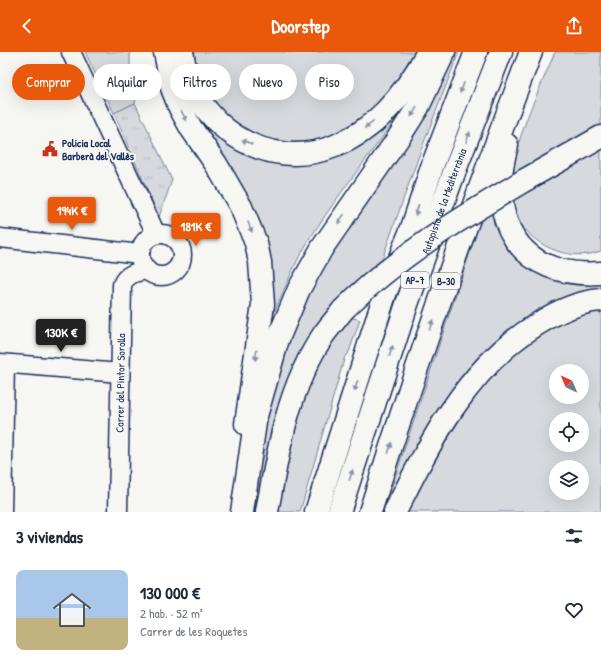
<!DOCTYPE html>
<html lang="es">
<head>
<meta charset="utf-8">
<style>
	body { margin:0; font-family:"Patrick Hand",sans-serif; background:#f2f2f3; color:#1f2937; height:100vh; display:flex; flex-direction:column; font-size:15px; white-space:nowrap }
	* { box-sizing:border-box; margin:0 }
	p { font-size:13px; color:#747a83 }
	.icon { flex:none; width:22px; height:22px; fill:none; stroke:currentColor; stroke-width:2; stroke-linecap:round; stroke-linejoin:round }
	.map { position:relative; height:460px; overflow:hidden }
	.sheet { display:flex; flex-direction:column; background:#fff; flex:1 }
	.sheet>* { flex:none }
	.guide { position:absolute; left:12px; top:12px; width:400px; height:36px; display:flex; gap:8px }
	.needle { width:26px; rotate:316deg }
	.controls { position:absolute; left:549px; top:312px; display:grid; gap:8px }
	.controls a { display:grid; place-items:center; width:40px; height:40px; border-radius:50%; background:#fff; box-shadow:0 4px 16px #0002; font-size:20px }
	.price { position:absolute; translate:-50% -34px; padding:0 9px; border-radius:4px; background:#ea580c; color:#fff; font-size:13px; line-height:26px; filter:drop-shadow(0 1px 2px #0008) }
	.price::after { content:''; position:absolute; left:50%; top:24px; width:12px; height:9px; margin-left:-6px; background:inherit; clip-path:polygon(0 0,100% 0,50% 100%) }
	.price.current { background:#222; color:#fff }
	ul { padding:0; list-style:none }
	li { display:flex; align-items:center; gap:12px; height:100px; padding:0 16px }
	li+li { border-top:1px solid #e0e1e3 }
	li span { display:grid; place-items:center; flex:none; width:112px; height:80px; border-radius:8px; color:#555 }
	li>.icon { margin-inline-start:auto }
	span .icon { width:48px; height:48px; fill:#fffc; stroke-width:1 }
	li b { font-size:17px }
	h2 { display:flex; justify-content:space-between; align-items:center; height:48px; padding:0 16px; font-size:17px }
	.tag { padding:0 14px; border-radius:18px; background:#fff; box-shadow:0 4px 16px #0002; font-size:14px; line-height:36px }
	.tag.current { background:#ea580c; color:#fff }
	header { display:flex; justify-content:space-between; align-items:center; height:52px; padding:0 16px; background:#ea580c; color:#fff; font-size:18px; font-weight:700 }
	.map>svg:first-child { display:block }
</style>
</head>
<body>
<header><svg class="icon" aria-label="back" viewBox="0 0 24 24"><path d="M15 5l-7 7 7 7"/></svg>Doorstep<svg class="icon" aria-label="share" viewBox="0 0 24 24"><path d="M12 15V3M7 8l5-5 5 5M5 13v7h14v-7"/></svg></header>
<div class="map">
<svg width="601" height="460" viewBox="0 0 601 460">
	<defs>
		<pattern id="park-tufts" width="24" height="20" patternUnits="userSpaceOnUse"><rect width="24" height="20" fill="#d6d9dd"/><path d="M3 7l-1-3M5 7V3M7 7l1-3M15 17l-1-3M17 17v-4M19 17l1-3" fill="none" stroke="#b7bbc0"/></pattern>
	</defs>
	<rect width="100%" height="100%" fill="#f6f6f2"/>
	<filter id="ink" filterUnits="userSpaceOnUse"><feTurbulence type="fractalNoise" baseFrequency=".025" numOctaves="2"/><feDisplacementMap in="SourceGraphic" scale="8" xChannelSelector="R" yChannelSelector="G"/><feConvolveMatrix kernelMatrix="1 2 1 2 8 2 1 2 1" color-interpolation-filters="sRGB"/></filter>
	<g filter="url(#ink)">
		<path fill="#d6d9dd" stroke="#78849e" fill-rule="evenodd" d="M 85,0 L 130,0 L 130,19 L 136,46 L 135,51 L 114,61 Z
			M 193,0 L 414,0 C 402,19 391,39 375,55 C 365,64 354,71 342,77 C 334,81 326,86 317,89 C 312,90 305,90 299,90 C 253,93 218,63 199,24 C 196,17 195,8 193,0 Z
			M 453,0 L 459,0 L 421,98 L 382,207 L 350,235 L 328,258 L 311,282 L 284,338 L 275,364 L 266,401 L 257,460 L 252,460 L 262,381 L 277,318 L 305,247 Z
			M 555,0 L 601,0 L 601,75 L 512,124 C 517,81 538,41 555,0 Z
			M 182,30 L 271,106 L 393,62 L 397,65 C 364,111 327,156 299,205 C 290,223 282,242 274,261 L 270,261 L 269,234 L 191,63 Z
			M 601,94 L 601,199 C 567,211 529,193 515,161 C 513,156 513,151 512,146 Z
			M 493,158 L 499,181 L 509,195 L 601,229 L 601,239 L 533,267 L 388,452 L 386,452 L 482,164 Z
			M 601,257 L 601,460 L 407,460 L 438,403 L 461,365 L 485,332 L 505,310 L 525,292 L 566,267 ZM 556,319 L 582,319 L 582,345 L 556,345 ZM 556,367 L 582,367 L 582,393 L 556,393 ZM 556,415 L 582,415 L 582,441 L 556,441 Z
			M 347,264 L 360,268 L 349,300 L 345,304 L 300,460 L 274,460 L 308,321 Z"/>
		<path fill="url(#park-tufts)" stroke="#78849e" d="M 135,51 L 172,128 L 159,165 L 114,61 Z"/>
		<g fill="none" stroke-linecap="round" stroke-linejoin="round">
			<defs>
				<g id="minor">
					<path d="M 71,0 L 156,182"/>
					<circle cx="161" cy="203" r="21"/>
					<path d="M 0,186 L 140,202"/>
					<path d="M 0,311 L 120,321"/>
					<path d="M 2,460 L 5,312"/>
					<path id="s1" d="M 118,460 L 122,233 C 126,222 136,220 147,218"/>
				</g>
				<path id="major" d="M 165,0 L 172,36 L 180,56 L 191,76 L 216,112 L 241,155 L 256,191 L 260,210 L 263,252 L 246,372
					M 182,0 C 192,72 265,122 335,94 C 377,77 407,39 428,0"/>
				<g id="highway">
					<path d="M 507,93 C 486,167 518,227 601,221"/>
					<path d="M 525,128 L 601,85"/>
					<path d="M 242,460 L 256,364 L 278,287 L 299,237 L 322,196 L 399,85 L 418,55 L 444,0"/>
					<path d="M 267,460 C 278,398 288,335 324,282 C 330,274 337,266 343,258"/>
					<path d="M 316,460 L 385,242 L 412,176 L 433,112 L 476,0"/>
					<path id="s2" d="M 339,460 L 407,252 L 455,118 L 501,0"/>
					<path d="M 370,460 C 419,305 472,152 531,0"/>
					<path d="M 395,460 C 430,390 467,316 536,273 C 556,260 577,250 601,248"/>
				</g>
			</defs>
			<use href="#minor" stroke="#1b2f5e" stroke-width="21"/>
			<use href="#major" stroke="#1b2f5e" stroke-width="25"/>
			<use href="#highway" stroke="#1b2f5e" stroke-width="25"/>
			<use href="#minor" stroke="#f6f6f2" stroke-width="18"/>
			<use href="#major" stroke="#f6f6f2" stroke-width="22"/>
			<use href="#highway" stroke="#f6f6f2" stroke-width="22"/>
			<defs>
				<path id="highway-bridge" d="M 343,258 C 396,205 461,166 525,128"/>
			</defs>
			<use href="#highway-bridge" stroke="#1b2f5e" stroke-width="25" stroke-linecap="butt"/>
			<use href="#highway-bridge" stroke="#f6f6f2" stroke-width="22"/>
		</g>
		<defs><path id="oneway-solid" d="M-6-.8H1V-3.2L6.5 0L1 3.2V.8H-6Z"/></defs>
		<g fill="#8892a8">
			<use href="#oneway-solid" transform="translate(462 36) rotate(111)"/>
			<use href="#oneway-solid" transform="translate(414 60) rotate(122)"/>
			<use href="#oneway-solid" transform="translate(184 64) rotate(62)"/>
			<use href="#oneway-solid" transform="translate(369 73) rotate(143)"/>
			<use href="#oneway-solid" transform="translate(468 85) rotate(-69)"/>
			<use href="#oneway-solid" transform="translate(247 90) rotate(-157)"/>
			<use href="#oneway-solid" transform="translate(417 158) rotate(108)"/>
			<use href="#oneway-solid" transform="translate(341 167) rotate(125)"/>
			<use href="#oneway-solid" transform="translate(250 175) rotate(68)"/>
			<use href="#oneway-solid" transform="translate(431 273) rotate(-71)"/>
			<use href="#oneway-solid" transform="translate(391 299) rotate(-72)"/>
			<use href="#oneway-solid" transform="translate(256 303) rotate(99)"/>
			<use href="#oneway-solid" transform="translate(356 334) rotate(108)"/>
			<use href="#oneway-solid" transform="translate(390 396) rotate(-72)"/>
			<use href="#oneway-solid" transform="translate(351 423) rotate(-72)"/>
		</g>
	</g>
	<defs>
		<symbol id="civic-bare" viewBox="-9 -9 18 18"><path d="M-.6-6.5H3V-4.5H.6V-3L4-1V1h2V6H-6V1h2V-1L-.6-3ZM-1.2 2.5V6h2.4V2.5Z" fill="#c8321e" stroke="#f6f6f2" stroke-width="2.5" paint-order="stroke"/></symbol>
	</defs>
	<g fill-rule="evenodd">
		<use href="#civic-bare" x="39" y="86" width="22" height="22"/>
	</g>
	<g text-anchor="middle" stroke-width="4" stroke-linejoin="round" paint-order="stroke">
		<g fill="#f6f6f2" stroke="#5d6b8a" stroke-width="1">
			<rect x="401" y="220" width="28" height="16" rx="3"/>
			<rect x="432" y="221" width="28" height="16" rx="3"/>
		</g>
		<g font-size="10" font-weight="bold" fill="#1b2f5e">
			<text x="415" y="232">AP-7</text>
			<text x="446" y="233">B-30</text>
		</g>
		<g font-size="11" font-weight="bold" fill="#1b2f5e" stroke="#f6f6f2" text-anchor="start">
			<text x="62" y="95">Policia Local<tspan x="62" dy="13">Barberà del Vallès</tspan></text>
		</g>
		<g font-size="11" fill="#1b2f5e" stroke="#f6f6f2">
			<text dy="4" stroke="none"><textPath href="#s2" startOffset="328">Autopista de la Mediterrània</textPath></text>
			<text dy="4" stroke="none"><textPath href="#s1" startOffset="129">Carrer del Pintor Sorolla</textPath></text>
		</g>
	</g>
</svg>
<div class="controls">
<a><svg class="needle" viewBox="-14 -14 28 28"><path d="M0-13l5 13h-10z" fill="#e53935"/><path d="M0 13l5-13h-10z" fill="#747a83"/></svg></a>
<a><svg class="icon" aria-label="locate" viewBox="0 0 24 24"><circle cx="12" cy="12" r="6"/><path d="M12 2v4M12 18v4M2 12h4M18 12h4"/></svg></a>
<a><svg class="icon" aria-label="layers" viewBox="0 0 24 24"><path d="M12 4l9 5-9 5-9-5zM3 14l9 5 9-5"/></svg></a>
</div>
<b class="price" style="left:72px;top:179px">194K €</b>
<b class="price" style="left:196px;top:195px">181K €</b>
<b class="price current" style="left:61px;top:301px">130K €</b>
<div class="guide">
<a class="tag current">Comprar</a>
<a class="tag">Alquilar</a>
<a class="tag">Filtros</a>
<a class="tag">Nuevo</a>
<a class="tag">Piso</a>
</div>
</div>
<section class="sheet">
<h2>3 viviendas<svg class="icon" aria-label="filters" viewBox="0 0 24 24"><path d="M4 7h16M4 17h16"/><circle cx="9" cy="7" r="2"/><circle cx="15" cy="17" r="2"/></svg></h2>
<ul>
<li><span style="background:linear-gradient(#a9c7e8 60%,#c2b280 0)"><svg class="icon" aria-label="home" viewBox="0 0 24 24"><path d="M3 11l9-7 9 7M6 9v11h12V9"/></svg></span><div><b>130 000 €</b><p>2 hab. · 52 m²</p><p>Carrer de les Roquetes</p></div><svg class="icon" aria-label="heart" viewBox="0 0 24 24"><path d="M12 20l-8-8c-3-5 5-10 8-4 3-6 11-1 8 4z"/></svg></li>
</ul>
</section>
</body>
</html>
